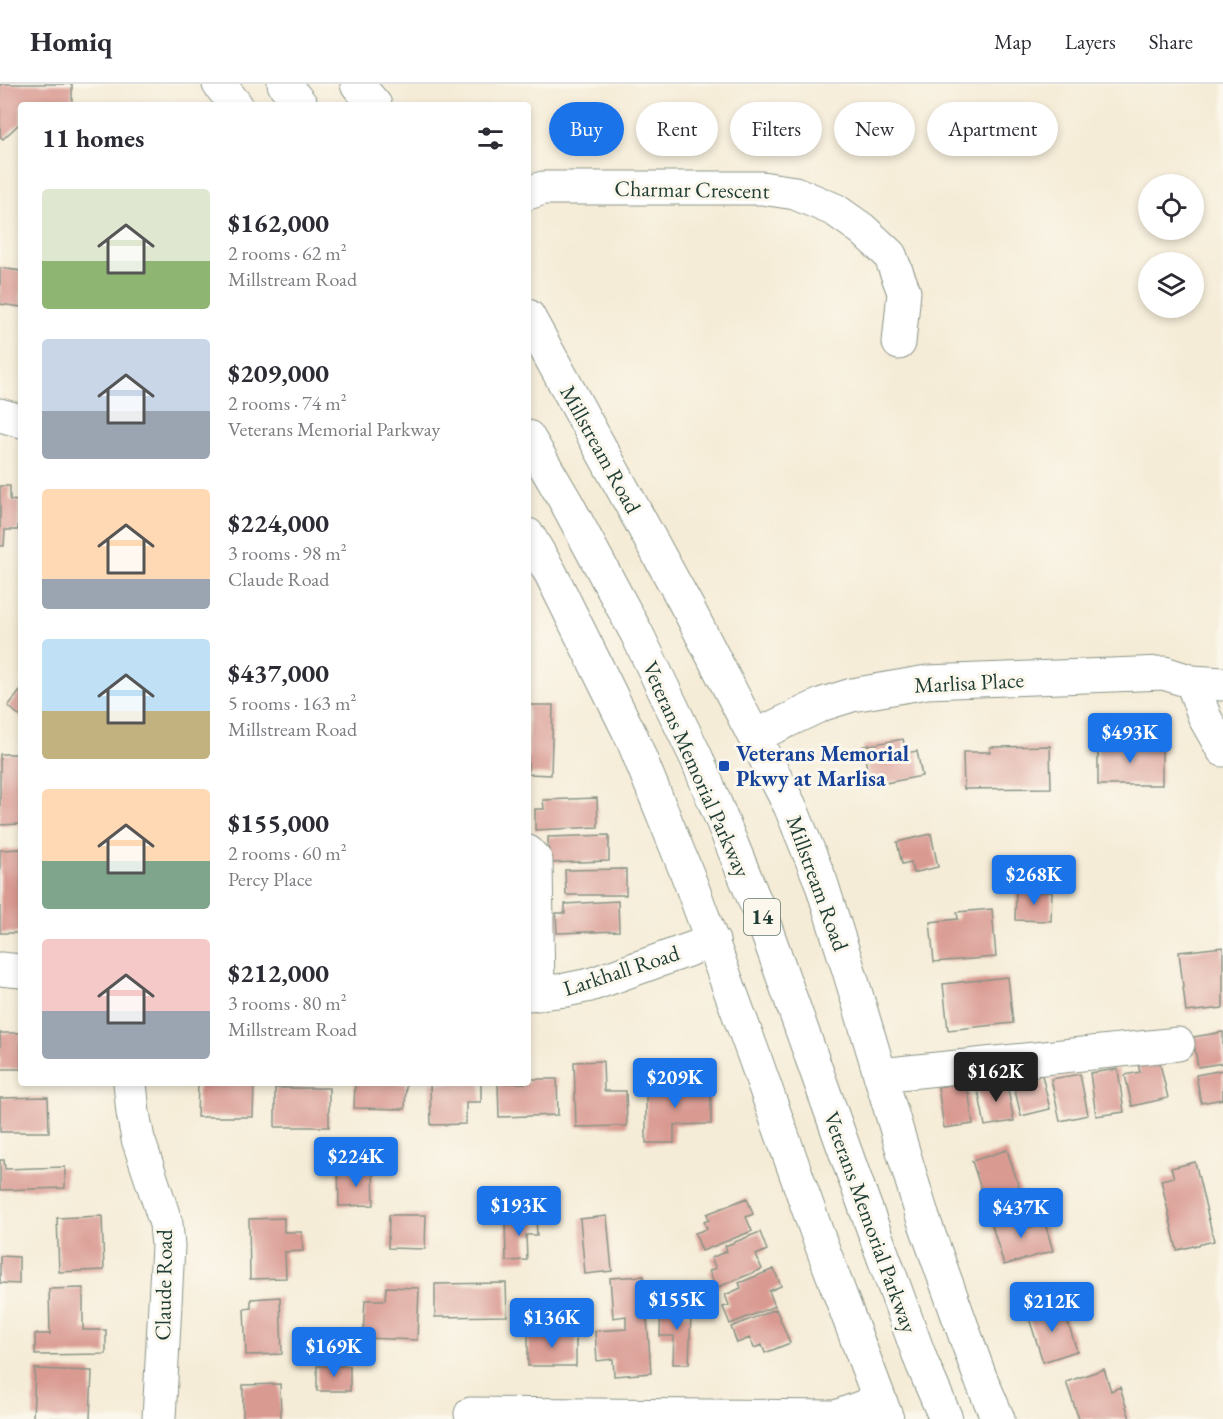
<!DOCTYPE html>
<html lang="en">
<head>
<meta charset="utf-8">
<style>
	body { margin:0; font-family:"EB Garamond",serif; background:#f2f2f3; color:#2b2b33; height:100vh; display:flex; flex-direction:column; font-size:22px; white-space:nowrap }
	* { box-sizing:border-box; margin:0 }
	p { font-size:20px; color:#7c7c81 }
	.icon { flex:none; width:33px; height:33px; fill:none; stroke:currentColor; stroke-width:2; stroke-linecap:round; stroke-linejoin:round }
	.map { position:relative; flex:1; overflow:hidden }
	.panel { position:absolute; left:18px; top:18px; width:513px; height:984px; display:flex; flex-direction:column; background:#fff; border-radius:6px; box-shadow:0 3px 9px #0003 }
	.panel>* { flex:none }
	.banner { position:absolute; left:549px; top:18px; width:570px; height:54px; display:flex; gap:12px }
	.buttons { position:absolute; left:1138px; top:90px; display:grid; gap:12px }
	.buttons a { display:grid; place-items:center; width:66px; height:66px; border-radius:50%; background:#fff; box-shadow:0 3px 9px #0003; font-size:30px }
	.price { position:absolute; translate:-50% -51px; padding:0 14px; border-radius:6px; background:#1a73e8; color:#fff; font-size:20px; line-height:39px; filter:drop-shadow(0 2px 3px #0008) }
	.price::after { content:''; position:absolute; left:50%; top:36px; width:18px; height:14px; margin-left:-9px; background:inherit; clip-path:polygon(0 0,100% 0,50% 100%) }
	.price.active { background:#222; color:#fff }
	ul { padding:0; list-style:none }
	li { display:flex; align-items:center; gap:18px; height:150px; padding:0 24px }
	li span { display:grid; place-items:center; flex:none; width:168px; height:120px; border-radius:6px; color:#555 }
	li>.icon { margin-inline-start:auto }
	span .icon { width:72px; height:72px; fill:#fffc; stroke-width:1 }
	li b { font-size:26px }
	h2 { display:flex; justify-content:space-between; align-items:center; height:72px; padding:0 24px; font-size:26px }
	.chip { padding:0 21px; border-radius:27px; background:#fff; box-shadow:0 3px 9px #0003; font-size:21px; line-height:54px }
	.chip.active { background:#1a73e8; color:#fff }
	header { display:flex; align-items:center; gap:36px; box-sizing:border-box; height:84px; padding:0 30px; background:#fff; border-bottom:2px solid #e1e1e2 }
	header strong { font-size:28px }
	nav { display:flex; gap:33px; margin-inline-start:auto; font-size:21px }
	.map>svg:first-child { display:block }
</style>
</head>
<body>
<header>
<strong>Homiq</strong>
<nav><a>Map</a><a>Layers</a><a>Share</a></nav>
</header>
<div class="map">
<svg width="1223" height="1335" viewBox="0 0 1223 1335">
	<rect width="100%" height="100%" fill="#fbf7ec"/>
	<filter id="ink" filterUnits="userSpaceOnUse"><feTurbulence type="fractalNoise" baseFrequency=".0167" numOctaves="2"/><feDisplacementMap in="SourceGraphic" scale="12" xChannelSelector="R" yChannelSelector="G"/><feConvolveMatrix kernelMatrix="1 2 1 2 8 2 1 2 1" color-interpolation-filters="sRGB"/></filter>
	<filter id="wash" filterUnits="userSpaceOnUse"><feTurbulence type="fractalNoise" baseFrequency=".008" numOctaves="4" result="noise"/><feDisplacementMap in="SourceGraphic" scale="24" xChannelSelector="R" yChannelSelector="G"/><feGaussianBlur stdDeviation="1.35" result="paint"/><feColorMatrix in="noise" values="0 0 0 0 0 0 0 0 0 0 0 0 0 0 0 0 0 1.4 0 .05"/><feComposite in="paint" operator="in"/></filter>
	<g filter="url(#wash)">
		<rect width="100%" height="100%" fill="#f5ecd7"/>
		<g id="blocks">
			<path fill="#d99a92" d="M 0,0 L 72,0 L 72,21 L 21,21 L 21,41 L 18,41 L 3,55 L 0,52 Z
				M 0,184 L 21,187 L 21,223 L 0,220 Z
				M 0,402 L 10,402 L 10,416 L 19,417 L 18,446 L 5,446 L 4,462 L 0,462 Z
				M 21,606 L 21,633 L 8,622 Z
				M 528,621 L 553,621 L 551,691 L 528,690 Z
				M 903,655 L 906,669 L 917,667 L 922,692 L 870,702 L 863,662 Z
				M 1098,659 L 1162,659 L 1162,701 L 1098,701 Z
				M 1050,662 L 1051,704 L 964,705 L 963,668 L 990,668 L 990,663 Z
				M 0,670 L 21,670 L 21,740 L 0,741 Z
				M 597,714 L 598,743 L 535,746 L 535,725 L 544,725 L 543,716 Z
				M 931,750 L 938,783 L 913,789 L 911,778 L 902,780 L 897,758 Z
				M 609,751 L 609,777 L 549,779 L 548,753 Z
				M 21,765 L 21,849 L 0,849 L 0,766 Z
				M 626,785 L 626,811 L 566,811 L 565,786 Z
				M 1016,807 L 1052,808 L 1051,837 L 1015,836 Z
				M 618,817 L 619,847 L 557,849 L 556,829 L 565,829 L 565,820 Z
				M 992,825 L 996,873 L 934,878 L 930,838 L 958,835 L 957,828 Z
				M 1223,863 L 1223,924 L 1186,928 L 1179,868 Z
				M 1008,893 L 1013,939 L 948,946 L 943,900 Z
				M 1223,948 L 1223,979 L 1198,983 L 1193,953 Z
				M 0,949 L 21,949 L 21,985 L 0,985 Z
				M 1159,975 L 1168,1014 L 1132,1022 L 1125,991 L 1140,988 L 1138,980 Z
				M 603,977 L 604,1007 L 626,1007 L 627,1042 L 576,1043 L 574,978 Z
				M 1118,985 L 1124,1028 L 1096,1032 L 1090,989 Z
				M 1223,986 L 1223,1015 L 1201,1019 L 1196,991 Z
				M 1080,990 L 1088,1031 L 1060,1037 L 1051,995 Z
				M 1042,991 L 1050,1025 L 1021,1032 L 1013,998 Z
				M 528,995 L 557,995 L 558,1031 L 499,1033 L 498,999 L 528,999 Z
				M 1006,995 L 1014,1037 L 985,1042 L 977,1001 Z
				M 967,998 L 973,1040 L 944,1044 L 938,1003 Z
				M 198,999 L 254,999 L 253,1033 L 197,1033 Z
				M 355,999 L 406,999 L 405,1025 L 354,1024 Z
				M 430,999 L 481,999 L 481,1018 L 466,1018 L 466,1040 L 431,1041 Z
				M 646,999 L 711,999 L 711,1040 L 674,1041 L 674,1059 L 646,1059 Z
				M 275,1004 L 329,1004 L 329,1043 L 275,1043 Z
				M 48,1013 L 49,1048 L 0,1048 L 0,1014 Z
				M 1007,1066 L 1022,1112 L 987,1123 L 972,1077 Z
				M 0,1076 L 4,1076 L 5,1085 L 65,1083 L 65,1104 L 0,1106 Z
				M 1195,1078 L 1214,1157 L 1177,1166 L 1161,1096 L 1174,1093 L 1171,1084 Z
				M 338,1086 L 373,1086 L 374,1121 L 339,1122 Z
				M 747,1114 L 753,1130 L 746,1133 L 752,1147 L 702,1167 L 695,1149 L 707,1145 L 704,1138 L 709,1136 L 707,1130 Z
				M 1026,1128 L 1030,1143 L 1045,1139 L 1053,1167 L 1004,1181 L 991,1138 Z
				M 389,1131 L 426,1131 L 425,1165 L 388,1164 Z
				M 102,1132 L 104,1186 L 59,1188 L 57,1134 Z
				M 607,1132 L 612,1187 L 585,1190 L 580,1135 Z
				M 536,1133 L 537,1151 L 526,1151 L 527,1176 L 506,1177 L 505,1134 Z
				M 284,1134 L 284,1148 L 302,1148 L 303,1167 L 285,1168 L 286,1194 L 250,1195 L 249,1135 Z
				M 760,1148 L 767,1166 L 756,1171 L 762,1185 L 716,1204 L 709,1187 L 716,1184 L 711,1174 L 727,1167 L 725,1162 Z
				M 0,1172 L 19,1173 L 19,1200 L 0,1199 Z
				M 774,1185 L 781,1202 L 769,1207 L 775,1222 L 730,1240 L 723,1223 L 729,1221 L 725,1211 L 741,1204 L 739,1199 Z
				M 644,1192 L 651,1289 L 614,1292 L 613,1275 L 597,1277 L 595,1247 L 626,1245 L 626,1232 L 613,1234 L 610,1194 Z
				M 506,1199 L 507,1232 L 435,1233 L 435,1200 Z
				M 386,1203 L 419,1204 L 417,1256 L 363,1254 L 365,1216 L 385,1216 Z
				M 83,1204 L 83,1246 L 106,1246 L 106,1270 L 35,1271 L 35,1250 L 50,1250 L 49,1205 Z
				M 280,1213 L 282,1270 L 246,1271 L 244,1225 L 251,1224 L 251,1215 Z
				M 661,1218 L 681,1219 L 680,1230 L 691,1231 L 689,1280 L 673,1280 L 674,1252 L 660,1252 Z
				M 1062,1220 L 1077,1267 L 1043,1278 L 1028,1231 Z
				M 776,1225 L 790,1259 L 765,1269 L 762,1261 L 754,1264 L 750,1254 L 737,1259 L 731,1243 Z
				M 528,1248 L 576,1248 L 576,1282 L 528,1282 Z
				M 317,1282 L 350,1282 L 350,1307 L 317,1307 Z
				M 35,1285 L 92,1287 L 90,1335 L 33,1334 Z
				M 1104,1285 L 1111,1307 L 1120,1303 L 1130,1335 L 1079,1335 L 1066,1298 Z
				M 280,1300 L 281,1335 L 243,1335 L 243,1301 Z"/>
		</g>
	</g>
	<g filter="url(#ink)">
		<use href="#blocks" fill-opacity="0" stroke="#8a9486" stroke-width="1.5"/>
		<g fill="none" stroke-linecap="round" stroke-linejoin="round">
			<defs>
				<path id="minor" d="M 357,0 L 375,21
					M 528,109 L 543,104 L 762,104 L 795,109 L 835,126 L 862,145 L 890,171 L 904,208 L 899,259
					M 528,232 L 689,526 L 790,722 L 821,798 L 850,890 L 923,1134 L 980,1293 L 998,1335
					M 0,331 L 21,337
					M 1192,598 L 1205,634 L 1223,666
					M 755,652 L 823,620 L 852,611 L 927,598 L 1164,589 L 1192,598 L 1223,600
					M 528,768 L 536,777 L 538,910
					M 0,885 L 21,887
					M 528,910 L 566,906 L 590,901 L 713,857
					M 880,991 L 1178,960
					M 130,999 L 133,1029 L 138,1055 L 159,1118 L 166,1140 L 168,1162 L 159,1335
					M 471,1330 L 836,1333 L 879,1317"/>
				<path id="major" d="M 219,0 L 236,21
					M 284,0 L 301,21
					M 528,353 L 566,418 L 637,550 L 697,675 L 763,837 L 855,1095 L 922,1279 L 946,1335
					M 528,451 L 551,490 L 632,654 L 688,792 L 753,969 L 818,1152 L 887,1335"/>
			</defs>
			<use href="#minor" stroke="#8a9486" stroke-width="35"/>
			<use href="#major" stroke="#8a9486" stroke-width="35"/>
			<use href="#minor" stroke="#fff" stroke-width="33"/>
			<use href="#major" stroke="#fff" stroke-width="33"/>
		</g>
	</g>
	<rect fill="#1a4fb4" stroke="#fbf7ec" stroke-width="2" x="718" y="676" width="12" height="12" rx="3"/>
	<g text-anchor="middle" stroke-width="6" stroke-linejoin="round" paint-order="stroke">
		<rect fill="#fbf7ec" stroke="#61756b" stroke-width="1.5" x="744" y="815" width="36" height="36" rx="4.5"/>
		<g font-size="21" font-weight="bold" fill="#1f3d34">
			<text x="762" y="840">14</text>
		</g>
		<g font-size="22" fill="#1f3d34" stroke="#fbf7ec">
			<text transform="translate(692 105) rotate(1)" y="8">Charmar Crescent</text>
			<text transform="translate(601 365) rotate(61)" y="8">Millstream Road</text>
			<text transform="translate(969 598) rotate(-3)" y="8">Marlisa Place</text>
			<text transform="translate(697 685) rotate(66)" y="8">Veterans Memorial Parkway</text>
			<text transform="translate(818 799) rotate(70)" y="8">Millstream Road</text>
			<text transform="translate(621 886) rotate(-18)" y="8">Larkhall Road</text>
			<text transform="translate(871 1138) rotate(70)" y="8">Veterans Memorial Parkway</text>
			<text transform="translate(163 1201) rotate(-89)" y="8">Claude Road</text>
		</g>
		<g font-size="22" font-weight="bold" fill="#164399" stroke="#fbf7ec" text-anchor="start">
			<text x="736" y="677">Veterans Memorial<tspan x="736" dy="25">Pkwy at Marlisa</tspan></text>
		</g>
	</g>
</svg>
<div class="buttons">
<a><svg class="icon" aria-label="locate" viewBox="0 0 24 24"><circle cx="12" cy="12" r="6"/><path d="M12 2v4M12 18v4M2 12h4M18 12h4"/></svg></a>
<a><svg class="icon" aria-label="layers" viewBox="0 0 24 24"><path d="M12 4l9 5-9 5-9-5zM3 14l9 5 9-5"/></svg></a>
</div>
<b class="price" style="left:1130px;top:680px">$493K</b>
<b class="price" style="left:1034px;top:822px">$268K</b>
<b class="price active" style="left:996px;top:1019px">$162K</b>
<b class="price" style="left:675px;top:1025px">$209K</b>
<b class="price" style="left:356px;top:1104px">$224K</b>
<b class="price" style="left:519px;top:1153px">$193K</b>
<b class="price" style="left:1021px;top:1155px">$437K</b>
<b class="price" style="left:677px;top:1247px">$155K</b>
<b class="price" style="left:1052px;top:1249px">$212K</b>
<b class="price" style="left:552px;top:1265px">$136K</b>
<b class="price" style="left:334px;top:1294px">$169K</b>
<div class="banner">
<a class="chip active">Buy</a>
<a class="chip">Rent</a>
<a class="chip">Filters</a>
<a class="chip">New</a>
<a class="chip">Apartment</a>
</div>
<section class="panel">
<h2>11 homes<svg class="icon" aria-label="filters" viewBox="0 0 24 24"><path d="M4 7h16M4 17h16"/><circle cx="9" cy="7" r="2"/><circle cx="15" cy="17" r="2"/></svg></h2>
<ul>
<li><span style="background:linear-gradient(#dfe7d0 60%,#8fb573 0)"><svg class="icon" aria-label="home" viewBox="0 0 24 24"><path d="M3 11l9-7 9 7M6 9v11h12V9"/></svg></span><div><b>$162,000</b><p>2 rooms · 62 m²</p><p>Millstream Road</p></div></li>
<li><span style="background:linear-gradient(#c9d6e8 60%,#9aa5b1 0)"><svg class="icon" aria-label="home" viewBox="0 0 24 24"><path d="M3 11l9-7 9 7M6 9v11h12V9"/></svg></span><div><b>$209,000</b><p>2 rooms · 74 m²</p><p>Veterans Memorial Parkway</p></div></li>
<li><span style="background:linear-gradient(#ffd9b3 75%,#9aa5b1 0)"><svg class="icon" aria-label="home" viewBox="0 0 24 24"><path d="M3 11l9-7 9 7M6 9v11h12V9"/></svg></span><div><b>$224,000</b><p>3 rooms · 98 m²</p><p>Claude Road</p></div></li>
<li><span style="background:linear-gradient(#bfe0f5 60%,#c2b280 0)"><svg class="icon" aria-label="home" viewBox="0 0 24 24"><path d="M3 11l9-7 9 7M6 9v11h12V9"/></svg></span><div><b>$437,000</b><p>5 rooms · 163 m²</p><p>Millstream Road</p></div></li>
<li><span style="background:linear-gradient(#ffd9b3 60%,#7fa58c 0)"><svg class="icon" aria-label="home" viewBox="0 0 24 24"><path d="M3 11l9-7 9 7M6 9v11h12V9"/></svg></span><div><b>$155,000</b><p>2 rooms · 60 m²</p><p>Percy Place</p></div></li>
<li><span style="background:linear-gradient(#f6c9c9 60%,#9aa5b1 0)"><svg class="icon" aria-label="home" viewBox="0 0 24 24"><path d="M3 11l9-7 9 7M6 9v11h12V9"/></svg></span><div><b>$212,000</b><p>3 rooms · 80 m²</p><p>Millstream Road</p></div></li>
</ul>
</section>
</div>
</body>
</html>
